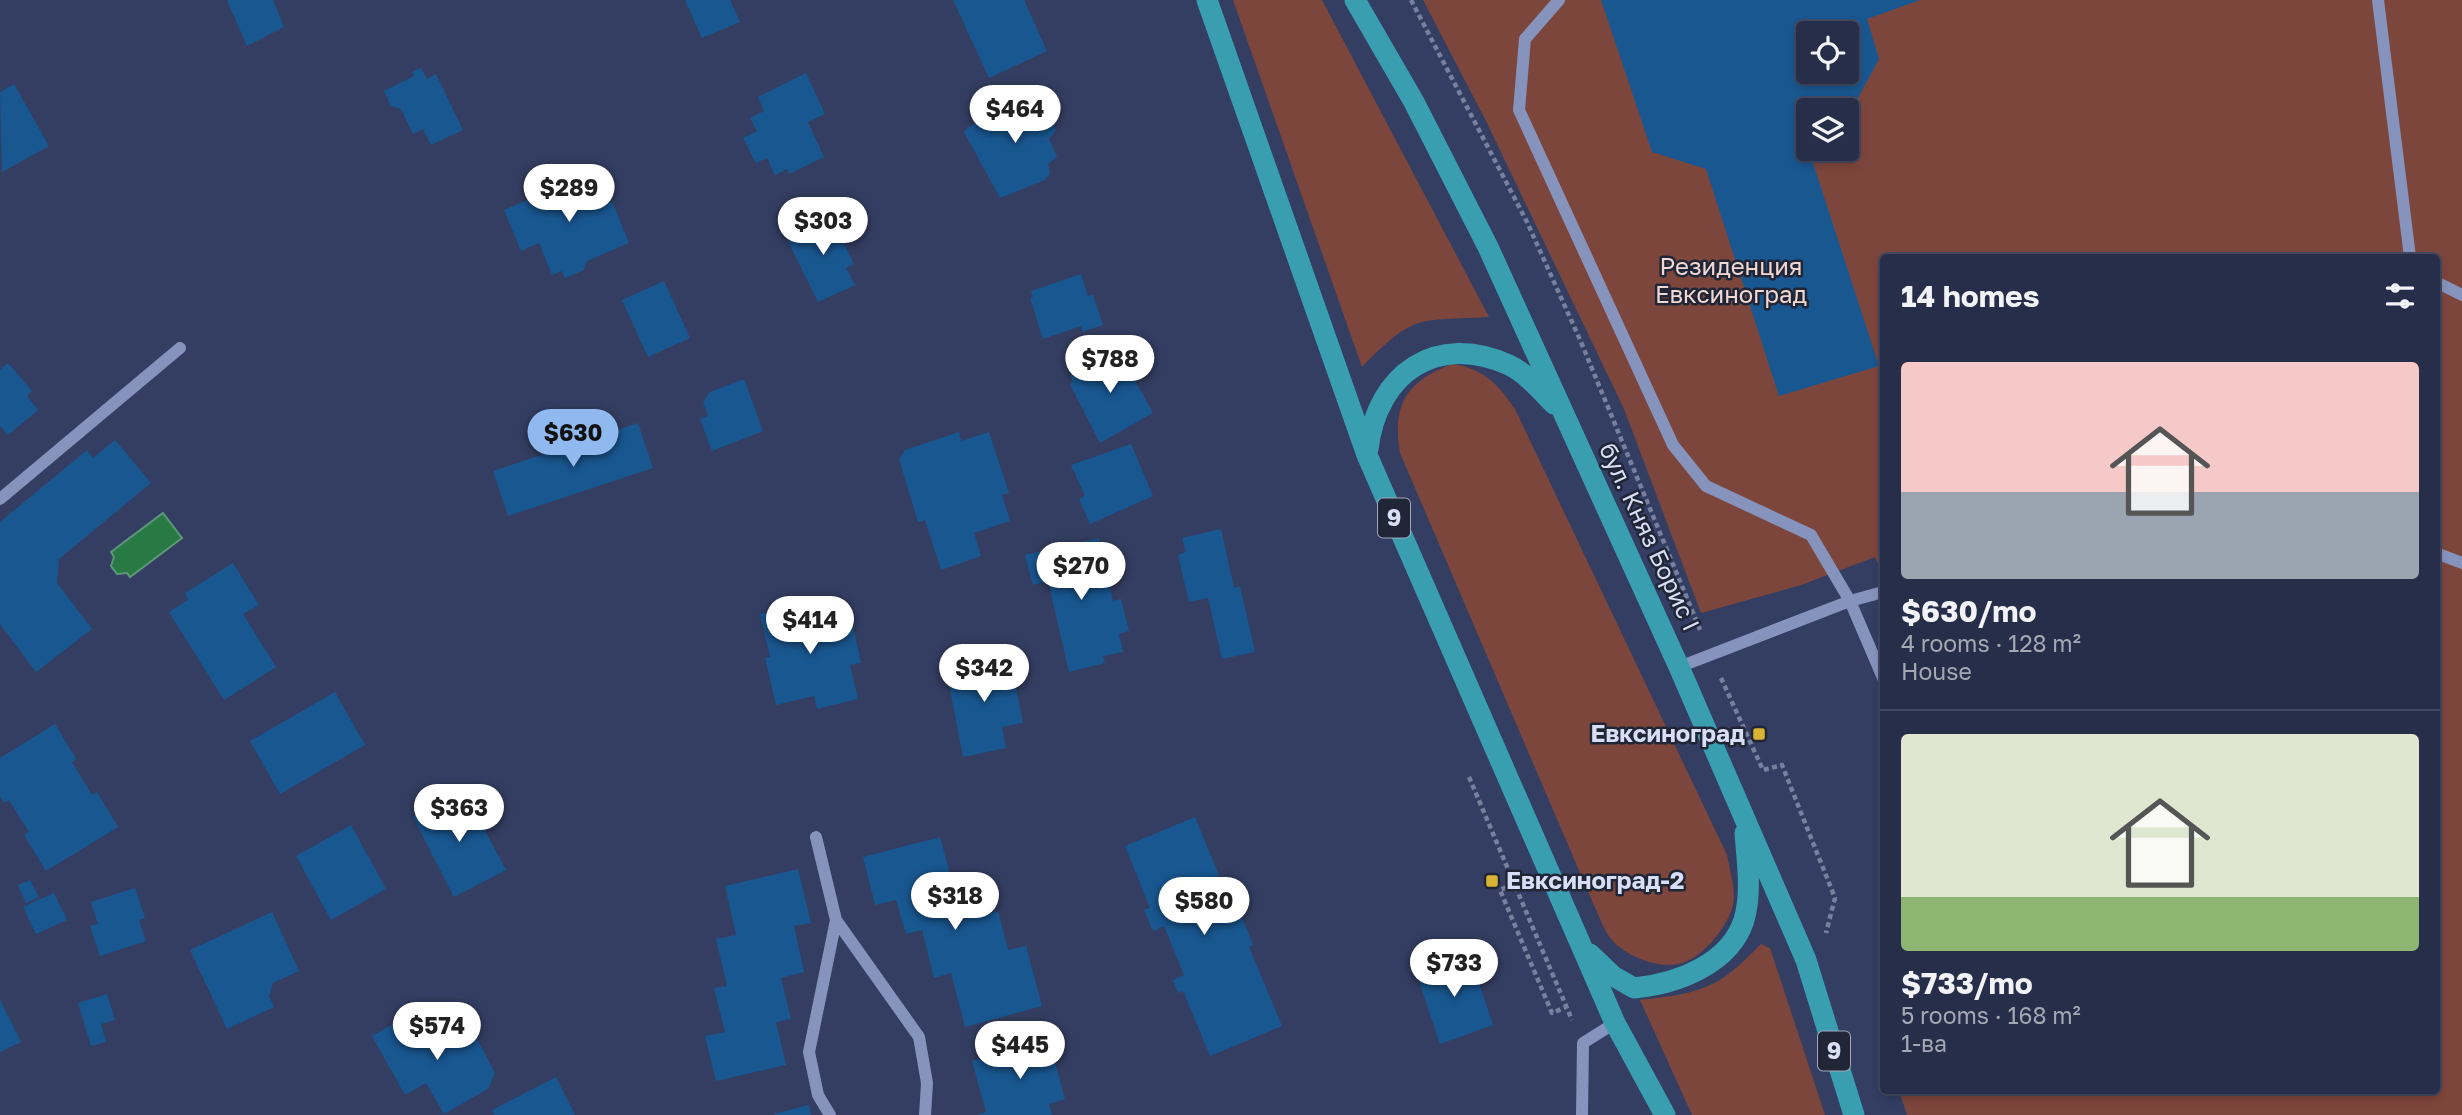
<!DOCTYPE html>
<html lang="en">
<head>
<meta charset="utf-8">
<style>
	body { margin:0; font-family:"Golos Text",sans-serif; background:#2f3651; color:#f1f3f6; height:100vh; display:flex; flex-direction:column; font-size:26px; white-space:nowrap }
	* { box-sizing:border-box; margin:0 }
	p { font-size:23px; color:#a4a8b5 }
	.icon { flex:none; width:38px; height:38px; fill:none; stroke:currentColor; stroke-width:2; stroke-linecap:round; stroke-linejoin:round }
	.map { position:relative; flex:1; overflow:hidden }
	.drawer { position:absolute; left:1880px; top:254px; width:560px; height:840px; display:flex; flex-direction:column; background:#272e4a; border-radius:7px; box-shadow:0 4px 10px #0003,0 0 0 2px #434a62 }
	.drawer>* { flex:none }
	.fabs { position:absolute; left:1796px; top:21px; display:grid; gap:14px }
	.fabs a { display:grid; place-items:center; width:63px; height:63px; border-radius:7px; background:#272e4a; box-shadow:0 4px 10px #0003,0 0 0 2px #434a62; font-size:35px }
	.price { position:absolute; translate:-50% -60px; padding:0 16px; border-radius:24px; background:#fff; color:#222; font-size:23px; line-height:46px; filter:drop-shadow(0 2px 4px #0008) }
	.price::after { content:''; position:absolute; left:50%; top:42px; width:21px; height:16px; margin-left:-10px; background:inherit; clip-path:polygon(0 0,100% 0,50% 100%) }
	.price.on { background:#90b9f0; color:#111 }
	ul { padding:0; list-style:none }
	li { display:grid; align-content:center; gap:14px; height:371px; padding:0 21px }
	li+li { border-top:2px solid #434a62 }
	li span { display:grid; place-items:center; height:217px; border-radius:7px; color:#555 }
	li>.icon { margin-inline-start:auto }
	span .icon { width:126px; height:126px; fill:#fffc; stroke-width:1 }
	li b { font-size:30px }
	h2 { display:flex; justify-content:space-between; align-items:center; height:84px; padding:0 21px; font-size:30px }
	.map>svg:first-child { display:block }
</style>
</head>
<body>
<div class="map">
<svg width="2462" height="1115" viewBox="0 0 2462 1115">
	<rect width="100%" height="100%" fill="#343e62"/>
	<path fill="#7d463c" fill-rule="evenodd" d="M 1233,0 L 1322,0 L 1489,317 C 1417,321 1415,313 1362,367 Z
		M 1423,0 L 2462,0 L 2462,1115 L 1907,1115 L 1899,1090 L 2436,1090 L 2436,257 L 1883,257 L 1883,574 L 1875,557 L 1801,585 L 1701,613 L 1624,409 L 1486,121 ZM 1808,33 L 1846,33 L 1846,72 L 1808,72 ZM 1808,110 L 1846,110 L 1846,149 L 1808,149 Z
		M 1452,364 C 1483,368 1498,384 1515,409 L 1727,855 C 1730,871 1737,893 1732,909 C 1725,929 1704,956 1682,963 C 1661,970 1627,957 1613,941 C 1604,932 1599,915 1593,903 L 1400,453 C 1392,404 1406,382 1452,364 Z
		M 1761,944 L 1770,948 L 1825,1115 L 1692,1115 L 1640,1000 C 1702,993 1718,989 1761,944 Z"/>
	<path fill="#287944" stroke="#5c9779" stroke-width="2" d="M 163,513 L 182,538 L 130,577 L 127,573 L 117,574 L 111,566 L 114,557 L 111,552 Z"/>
	<path fill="#195791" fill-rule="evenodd" d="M 227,0 L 273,0 L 284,27 L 247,46 Z
		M 685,0 L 730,0 L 740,22 L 702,38 Z
		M 953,0 L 1024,0 L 1047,51 L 989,78 Z
		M 1601,0 L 1920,0 L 1867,19 L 1879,59 L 1852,109 L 1808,110 L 1808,124 L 1801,126 L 1879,366 L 1779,396 L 1706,169 L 1652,152 ZM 1808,33 L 1846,33 L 1846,72 L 1808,72 Z
		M 421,68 L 427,79 L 436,74 L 463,130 L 431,145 L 423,129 L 413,134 L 401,109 L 391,106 L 384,91 L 414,76 L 412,72 Z
		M 806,73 L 825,114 L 808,122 L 824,157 L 789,174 L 787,169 L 775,175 L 767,158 L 756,163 L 743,138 L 757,131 L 750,118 L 764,111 L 758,97 Z
		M 14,84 L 49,146 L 2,172 L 0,92 Z
		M 1029,90 L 1037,93 L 1056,130 L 1049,139 L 1057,157 L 1048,164 L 1050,174 L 1045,180 L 1000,198 L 964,132 L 968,127 L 1015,107 L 1015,96 Z
		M 599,170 L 629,243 L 587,261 L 584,270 L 565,278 L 562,271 L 552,275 L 539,243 L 521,251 L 504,210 Z
		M 829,213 L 854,264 L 846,268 L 855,285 L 818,302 L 788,241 L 795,238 L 792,231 Z
		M 1081,274 L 1088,296 L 1093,294 L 1103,325 L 1082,332 L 1081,326 L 1043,339 L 1030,298 L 1033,297 L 1031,291 Z
		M 664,281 L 690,338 L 648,357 L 622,300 Z
		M 1121,346 L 1136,373 L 1132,375 L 1153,413 L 1100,443 L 1070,384 L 1073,381 L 1070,376 Z
		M 8,363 L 32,391 L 27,396 L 38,410 L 8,435 L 0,426 L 0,370 Z
		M 744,379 L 763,431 L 712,451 L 700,419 L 708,416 L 703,402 L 710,392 Z
		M 638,423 L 653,468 L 508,516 L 493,471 Z
		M 959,432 L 961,441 L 989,432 L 1009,493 L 1002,495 L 1010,521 L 974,533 L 981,556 L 941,570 L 925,520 L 918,522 L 899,459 L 905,450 Z
		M 115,440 L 151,483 L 59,559 L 57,583 L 92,629 L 36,672 L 0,624 L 0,522 L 87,450 L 93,458 Z
		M 1131,444 L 1153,496 L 1090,524 L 1079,499 L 1085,496 L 1071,465 Z
		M 1221,529 L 1234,588 L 1240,586 L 1255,652 L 1222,659 L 1208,598 L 1189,602 L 1178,555 L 1186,552 L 1182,538 Z
		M 1099,538 L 1113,601 L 1121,599 L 1129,631 L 1119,634 L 1123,652 L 1103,656 L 1105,663 L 1069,672 L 1048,581 L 1033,585 L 1025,555 Z
		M 233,563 L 259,605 L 243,614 L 276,667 L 224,700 L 169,612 L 188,600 L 185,593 Z
		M 818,601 L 823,623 L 851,617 L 861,663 L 850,665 L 858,699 L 817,709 L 814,696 L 776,705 L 765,658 L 770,657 L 760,614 Z
		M 1010,656 L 1023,723 L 1002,727 L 1006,748 L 963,757 L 946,669 Z
		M 335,692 L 365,745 L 280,794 L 250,741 Z
		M 55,724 L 76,759 L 72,762 L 92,795 L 97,792 L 118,827 L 46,871 L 24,835 L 29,832 L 9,800 L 4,803 L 0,796 L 0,758 Z
		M 464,791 L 506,870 L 454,897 L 413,817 Z
		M 1195,817 L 1230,902 L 1235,900 L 1253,945 L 1249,947 L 1282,1026 L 1210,1056 L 1183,991 L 1178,993 L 1173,980 L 1184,975 L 1164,926 L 1153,931 L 1144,910 L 1150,908 L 1125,846 Z
		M 351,825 L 386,889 L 331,920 L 296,856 Z
		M 940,837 L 953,885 L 967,882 L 976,917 L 998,911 L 1008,950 L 1026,946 L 1042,1006 L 965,1027 L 951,973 L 934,978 L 922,930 L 906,934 L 896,900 L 875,905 L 863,857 Z
		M 798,869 L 811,923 L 794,926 L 804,972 L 781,978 L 791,1019 L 776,1022 L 786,1065 L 716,1081 L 705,1036 L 725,1032 L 714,988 L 727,986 L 716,939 L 736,935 L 725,886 Z
		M 30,880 L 39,897 L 26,903 L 18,885 Z
		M 135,888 L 145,918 L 139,920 L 146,941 L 100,956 L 90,926 L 98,924 L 91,902 Z
		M 54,893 L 67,920 L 36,934 L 23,907 Z
		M 272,912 L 299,971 L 273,983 L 269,996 L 274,1007 L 227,1029 L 190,950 Z
		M 1469,954 L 1493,1025 L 1440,1044 L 1416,972 Z
		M 107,994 L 115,1020 L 101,1024 L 106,1042 L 91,1046 L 78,1003 Z
		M 0,1000 L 21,1042 L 0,1052 Z
		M 400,1020 L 409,1036 L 437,1021 L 472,1029 L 495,1073 L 488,1089 L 444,1114 L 426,1083 L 405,1095 L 372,1036 Z
		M 1049,1040 L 1065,1099 L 1049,1104 L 1052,1115 L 977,1115 L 986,1112 L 972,1061 Z
		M 556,1077 L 575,1115 L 494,1115 L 492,1110 Z
		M 809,1105 L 811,1115 L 774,1115 L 774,1114 Z"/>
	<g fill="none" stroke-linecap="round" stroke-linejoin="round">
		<path stroke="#77809e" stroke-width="4.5" stroke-dasharray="5 3.5" stroke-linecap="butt" d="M 1411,0 L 1527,222 L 1581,342 L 1701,632
			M 1721,678 L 1763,770 L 1782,765 L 1835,898 L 1826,933
			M 1469,777 L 1572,1020
			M 1514,884 L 1500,890 L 1552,1013 L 1566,1007"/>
		<path stroke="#8693bd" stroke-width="12" d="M 1559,0 L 1525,39 L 1519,110 L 1673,445 L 1706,486 L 1811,535 L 1850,601 L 1883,678
			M 2378,0 L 2410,257
			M 2436,282 L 2462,295
			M 0,499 L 180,348
			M 2436,553 L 2462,563
			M 1679,667 L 1850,601 L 1883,592
			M 816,837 L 836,920 L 919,1037 L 927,1083 L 925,1115
			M 830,1115 L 818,1095 L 809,1052 L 836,920
			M 1582,1115 L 1583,1043 L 1615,1023"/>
		<path stroke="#399fb0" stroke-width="21" d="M 1207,0 L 1367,455 L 1615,1023 L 1665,1115
			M 1355,0 L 1414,102 L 1488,247 L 1679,667 L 1806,960 L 1854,1115
			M 1368,449 C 1377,373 1437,332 1509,365 C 1526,373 1541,391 1554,404
			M 1590,954 L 1613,976 L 1634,988 C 1677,984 1730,964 1744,920 C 1752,893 1747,860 1745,833"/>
	</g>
	<g fill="#d9b334" stroke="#212637" stroke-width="2.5">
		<rect x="1752" y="727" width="14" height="14" rx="3.5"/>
		<rect x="1485" y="874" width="14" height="14" rx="3.5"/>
	</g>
	<g text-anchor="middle" stroke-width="5" stroke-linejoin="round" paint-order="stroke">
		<g fill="#212637" stroke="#a0a7bc" stroke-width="2">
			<rect x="1378" y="498.5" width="32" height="39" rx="5"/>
			<rect x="1818" y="1031.5" width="32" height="39" rx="5"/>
		</g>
		<g font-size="23" font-weight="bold" fill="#d7def5">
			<text x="1394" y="526">9</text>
			<text x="1834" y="1059">9</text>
		</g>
		<g font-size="24" fill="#f1d8d3" stroke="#212637">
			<text x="1731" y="275">Резиденция<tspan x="1731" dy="28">Евксиноград</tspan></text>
		</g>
		<g font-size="24" fill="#d7def5" stroke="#212637">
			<text transform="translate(1649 537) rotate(65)" y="8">бул. Княз Борис I</text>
		</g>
		<g font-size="24" font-weight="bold" fill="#d7def5" stroke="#212637" text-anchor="end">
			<text x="1745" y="742">Евксиноград</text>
			<text x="1506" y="889" text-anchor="start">Евксиноград-2</text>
		</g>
	</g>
</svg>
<div class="fabs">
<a><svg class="icon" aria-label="locate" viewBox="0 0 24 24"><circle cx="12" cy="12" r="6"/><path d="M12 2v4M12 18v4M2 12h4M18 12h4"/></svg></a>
<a><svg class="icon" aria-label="layers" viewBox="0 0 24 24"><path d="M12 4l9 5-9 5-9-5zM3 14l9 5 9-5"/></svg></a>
</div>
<b class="price" style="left:1015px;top:145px">$464</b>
<b class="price" style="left:569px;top:224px">$289</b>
<b class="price" style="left:823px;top:257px">$303</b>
<b class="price" style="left:1110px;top:395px">$788</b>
<b class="price on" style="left:573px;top:469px">$630</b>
<b class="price" style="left:1081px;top:602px">$270</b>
<b class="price" style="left:810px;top:656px">$414</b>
<b class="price" style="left:984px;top:704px">$342</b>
<b class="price" style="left:459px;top:844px">$363</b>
<b class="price" style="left:955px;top:932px">$318</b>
<b class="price" style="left:1204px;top:937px">$580</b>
<b class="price" style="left:1454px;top:999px">$733</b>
<b class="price" style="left:437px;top:1062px">$574</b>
<b class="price" style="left:1020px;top:1081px">$445</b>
<section class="drawer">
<h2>14 homes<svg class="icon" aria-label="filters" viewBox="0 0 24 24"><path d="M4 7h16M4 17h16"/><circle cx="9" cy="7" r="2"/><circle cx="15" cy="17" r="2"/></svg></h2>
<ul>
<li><span style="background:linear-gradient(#f6c9c9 60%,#9aa5b1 0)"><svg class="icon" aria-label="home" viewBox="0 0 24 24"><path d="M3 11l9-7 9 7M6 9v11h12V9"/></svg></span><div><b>$630/mo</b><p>4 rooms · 128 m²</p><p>House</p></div></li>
<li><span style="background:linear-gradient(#dfe7d0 75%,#8fb573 0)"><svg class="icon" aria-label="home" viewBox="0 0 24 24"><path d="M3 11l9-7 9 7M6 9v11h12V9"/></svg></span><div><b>$733/mo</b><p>5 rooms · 168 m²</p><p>1-ва</p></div></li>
</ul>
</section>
</div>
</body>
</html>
